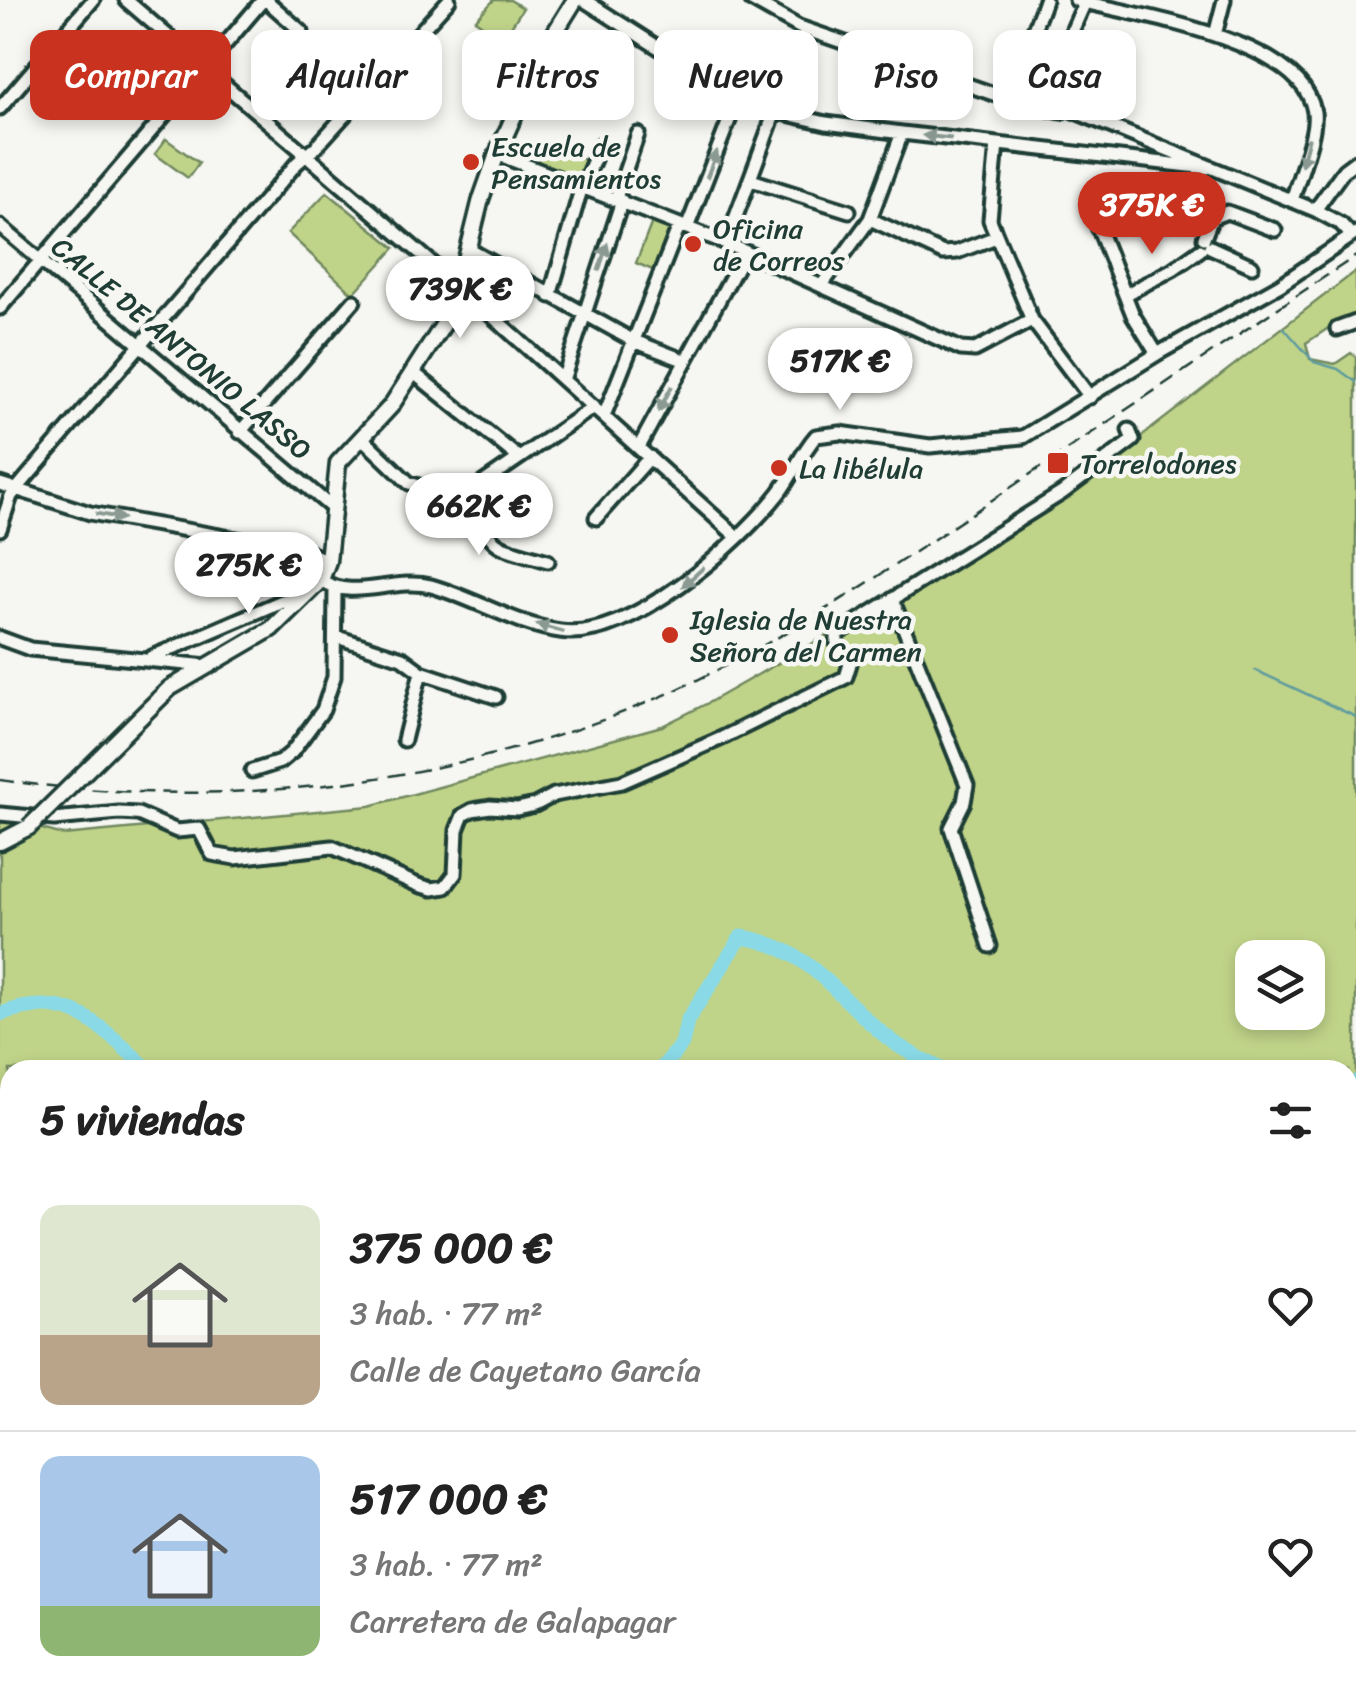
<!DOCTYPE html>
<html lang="es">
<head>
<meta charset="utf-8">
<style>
	body { margin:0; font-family:Sriracha,sans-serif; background:#f6f6f6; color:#222; height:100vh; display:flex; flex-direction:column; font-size:38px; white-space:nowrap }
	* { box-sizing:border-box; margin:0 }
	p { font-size:32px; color:#767676 }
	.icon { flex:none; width:55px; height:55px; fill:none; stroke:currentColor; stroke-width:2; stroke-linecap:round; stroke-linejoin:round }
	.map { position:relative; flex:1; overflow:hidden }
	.details { position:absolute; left:0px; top:1060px; width:1358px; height:640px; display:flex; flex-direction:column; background:#fff; border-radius:30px 30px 0 0; box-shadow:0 5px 15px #0003 }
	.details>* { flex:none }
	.guide { position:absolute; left:30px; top:30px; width:1298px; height:90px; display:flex; gap:20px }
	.buttons { position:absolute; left:1235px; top:940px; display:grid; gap:20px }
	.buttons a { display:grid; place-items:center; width:90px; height:90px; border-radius:20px; background:#fff; box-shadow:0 5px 15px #0003; font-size:50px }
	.price { position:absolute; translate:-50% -85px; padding:0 22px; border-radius:35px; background:#fff; color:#222; font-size:32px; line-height:65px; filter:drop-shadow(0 2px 5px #0008) }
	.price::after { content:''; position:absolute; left:50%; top:60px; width:30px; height:22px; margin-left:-15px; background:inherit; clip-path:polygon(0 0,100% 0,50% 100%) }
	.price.active { background:#c8321e; color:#fff }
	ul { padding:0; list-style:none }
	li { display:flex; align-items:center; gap:30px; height:250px; padding:0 40px }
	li+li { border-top:2px solid #e0e0e0 }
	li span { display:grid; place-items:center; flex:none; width:280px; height:200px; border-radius:20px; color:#555 }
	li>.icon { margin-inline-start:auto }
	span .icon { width:120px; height:120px; fill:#fffc; stroke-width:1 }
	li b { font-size:42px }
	h2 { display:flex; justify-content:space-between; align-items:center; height:120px; padding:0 40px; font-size:42px }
	.tag { padding:0 35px; border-radius:20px; background:#fff; box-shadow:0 5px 15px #0003; font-size:35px; line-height:90px }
	.tag.active { background:#c8321e; color:#fff }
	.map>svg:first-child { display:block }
</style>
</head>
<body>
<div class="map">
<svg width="1356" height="1700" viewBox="0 0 1356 1700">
	<rect width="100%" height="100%" fill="#f6f6f2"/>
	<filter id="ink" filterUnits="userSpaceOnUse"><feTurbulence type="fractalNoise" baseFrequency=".01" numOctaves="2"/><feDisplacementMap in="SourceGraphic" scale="20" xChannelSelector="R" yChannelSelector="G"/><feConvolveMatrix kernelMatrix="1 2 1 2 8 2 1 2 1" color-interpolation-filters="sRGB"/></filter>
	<g filter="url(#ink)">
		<path fill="#c0d489" stroke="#70885e" stroke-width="2.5" fill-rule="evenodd" d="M 494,0 L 510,0 L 523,8 L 503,39 L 475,20 Z
			M 166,139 L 199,163 L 188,178 L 155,154 Z
			M 543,145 L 586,160 L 584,168 L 589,169 L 585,182 L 536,164 Z
			M 327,192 L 395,248 L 353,294 L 288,233 Z
			M 652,222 L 672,230 L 655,271 L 636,263 Z
			M 1356,271 L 1356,316 L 1345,317 L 1306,343 L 1310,359 L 1335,364 L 1351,353 L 1356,357 L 1356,1700 L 0,1700 L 0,817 L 63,835 L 370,806 L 662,726 L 708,703 L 1042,513 ZM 1252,958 L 1308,958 L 1308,1012 L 1252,1012 ZM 10,1070 L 1348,1070 L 1348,1690 L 10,1690 Z"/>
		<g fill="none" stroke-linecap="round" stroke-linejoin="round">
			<path stroke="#5f9b9f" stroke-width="2.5" d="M 1284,328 L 1314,362 L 1338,369 L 1356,382
				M 1255,670 L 1356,717
				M 145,1700 L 150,1690"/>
			<path stroke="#89d9e6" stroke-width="15" d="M 0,1014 C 71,989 98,1025 149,1070
				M 660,1070 L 682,1044 L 687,1021 L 741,937 C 810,946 838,999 888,1038 C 904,1051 925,1061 943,1070
				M 1348,1091 L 1356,1082"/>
			<defs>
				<path id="minor" d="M 126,0 L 461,288 L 736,536
					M 266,0 L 302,32
					M 584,0 L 748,105 L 826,123 L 902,133 L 1207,168
					M 751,0 L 799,27 L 1014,101 L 1061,112
					M 1045,0 C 1035,31 1011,70 1039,97 L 1315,210 L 1341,224 L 1352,236
					M 1076,0 C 1137,16 1303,39 1314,112 C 1317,133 1298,178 1292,201
					M 1085,2 L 1066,45 L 1070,53 L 1092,69
					M 1215,35 L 1224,0
					M 541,55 L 592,78 L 578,104 L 557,97
					M 0,108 L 93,0
					M 997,144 L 990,220 L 1032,320 L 1090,397
					M 497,154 L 726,243 L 961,349 L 975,350 L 1032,320
					M 751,180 L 849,211
					M 616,198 L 638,134
					M 1089,204 L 1133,315 L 1157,354
					M 1315,210 L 1344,170 L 1356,161
					M 870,219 L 943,253 L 957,252 L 996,237
					M 0,226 L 331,507
					M 687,228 L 737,100
					M 1204,238 L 1212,218 L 1227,212 L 1275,230
					M 726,243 L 775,112
					M 1210,247 L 1252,266
					M 470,250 L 634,341 L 686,361
					M 822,285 L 870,219 L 902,133
					M 1125,295 L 1173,269 L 1200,250
					M 550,296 L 580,193 L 600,145
					M 0,308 L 263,0
					M 492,316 L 513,275
					M 1337,329 L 1356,322
					M 414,373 L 519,458
					M 563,380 L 622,201
					M 604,416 L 679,226
					M 240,432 L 354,301
					M 361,437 L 409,483 L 426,488 L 446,508 L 594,407
					M 639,447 L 745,252
					M 0,484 L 90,513 L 305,551 L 328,561
					M 472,490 C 493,552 487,543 548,561
					M 596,518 L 650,457
					M 0,529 L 11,496 L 26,478 L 297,163 L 316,147 L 449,0
					M 321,580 C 352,602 395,577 431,586 C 474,598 516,625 560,631 C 629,642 739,544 779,493 C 793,475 801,453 816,436 L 840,433 L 930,446 L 1023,437 L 1157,354 L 1280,285 L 1356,233
					M 893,601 L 967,785 L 964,802 L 951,828 L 990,946
					M 337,637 L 402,658 L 421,672 L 496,697
					M 0,638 L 30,649 L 208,666
					M 152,657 L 282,601 L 306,594
					M 404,740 L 421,672
					M 252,771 L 280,762 L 292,752 L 323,710 L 334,677 L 335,590
					M 0,814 L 54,819 L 119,813 L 138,814 L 177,831 L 199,829 L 212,854 L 235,858 L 332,847 L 418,885 L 432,889 L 445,887 L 455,874 L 457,830 L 463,815 L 472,810 L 490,807 L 517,809 L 535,805 L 554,795 L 622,782 L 722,738 L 846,677 L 850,664 L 837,643 L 837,634 L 1062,493 L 1133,440 L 1129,430"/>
				<path id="major" d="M 91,766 L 170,688 L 271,629 L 321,580 L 328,561 L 338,463 L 391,406 L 454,308 L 481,199 L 497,154 L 541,55 L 575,0
					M 0,842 L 29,827"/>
			</defs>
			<use href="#minor" stroke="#1f3d34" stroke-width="19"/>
			<use href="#major" stroke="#1f3d34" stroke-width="21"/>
			<use href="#minor" stroke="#f6f6f2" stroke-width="11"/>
			<use href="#major" stroke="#f6f6f2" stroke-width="14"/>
			<path stroke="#1f3d34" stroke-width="2.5" stroke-dasharray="15 8" stroke-linecap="butt" d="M 0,780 C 218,810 442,788 646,703 C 775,649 888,570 1004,492 C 1121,413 1239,334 1356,256"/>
			<defs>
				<path id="major-bridge" d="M 29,827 L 91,766"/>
			</defs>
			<use href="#major-bridge" stroke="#1f3d34" stroke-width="21" stroke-linecap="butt"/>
			<use href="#major-bridge" stroke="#f6f6f2" stroke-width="14"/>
		</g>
		<defs><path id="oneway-solid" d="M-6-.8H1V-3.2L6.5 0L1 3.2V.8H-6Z" transform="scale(2.5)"/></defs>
		<g fill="#8a9a93">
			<use href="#oneway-solid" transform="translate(937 137) rotate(-174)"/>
			<use href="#oneway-solid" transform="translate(1305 152) rotate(105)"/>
			<use href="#oneway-solid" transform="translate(712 164) rotate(-69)"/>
			<use href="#oneway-solid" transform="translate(603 257) rotate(-72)"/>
			<use href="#oneway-solid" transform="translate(665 399) rotate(118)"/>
			<use href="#oneway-solid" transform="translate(110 516) rotate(10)"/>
			<use href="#oneway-solid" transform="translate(693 577) rotate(138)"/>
			<use href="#oneway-solid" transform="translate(550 628) rotate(-164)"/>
		</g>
	</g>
	<g fill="#c8321e" stroke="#f6f6f2" stroke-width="4">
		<circle cx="471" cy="162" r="10"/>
		<circle cx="693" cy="244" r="10"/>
		<rect x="1046" y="451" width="24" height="24" rx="5"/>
		<circle cx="779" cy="468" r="10"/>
		<circle cx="670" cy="635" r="10"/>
	</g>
	<g text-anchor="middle" stroke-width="9" stroke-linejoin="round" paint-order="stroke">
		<g font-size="28" fill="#1f3d34" stroke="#f6f6f2" text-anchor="start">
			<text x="491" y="156">Escuela de<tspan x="491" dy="32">Pensamientos</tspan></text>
			<text x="713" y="238">Oficina<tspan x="713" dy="32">de Correos</tspan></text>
			<text x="1080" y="473">Torrelodones</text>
			<text x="799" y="478">La libélula</text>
			<text x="690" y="629">Iglesia de Nuestra<tspan x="690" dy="32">Señora del Carmen</tspan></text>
		</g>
		<g font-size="28" fill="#1f3d34" stroke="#f6f6f2">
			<text transform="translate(182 348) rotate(40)" y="10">CALLE DE ANTONIO LASSO</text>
		</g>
	</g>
</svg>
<div class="buttons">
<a><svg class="icon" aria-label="layers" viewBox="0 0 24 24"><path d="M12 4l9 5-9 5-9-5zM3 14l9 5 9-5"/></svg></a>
</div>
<b class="price active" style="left:1152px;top:257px">375K €</b>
<b class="price" style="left:460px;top:341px">739K €</b>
<b class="price" style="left:840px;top:413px">517K €</b>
<b class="price" style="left:479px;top:558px">662K €</b>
<b class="price" style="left:249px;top:617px">275K €</b>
<div class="guide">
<a class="tag active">Comprar</a>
<a class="tag">Alquilar</a>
<a class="tag">Filtros</a>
<a class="tag">Nuevo</a>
<a class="tag">Piso</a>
<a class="tag">Casa</a>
</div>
<section class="details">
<h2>5 viviendas<svg class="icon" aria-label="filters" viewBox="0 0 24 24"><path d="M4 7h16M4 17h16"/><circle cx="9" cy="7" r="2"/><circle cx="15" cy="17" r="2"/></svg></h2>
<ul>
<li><span style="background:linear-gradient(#dfe7d0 65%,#b9a48a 0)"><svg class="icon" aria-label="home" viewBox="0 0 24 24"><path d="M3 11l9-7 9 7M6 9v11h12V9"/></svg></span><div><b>375 000 €</b><p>3 hab. · 77 m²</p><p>Calle de Cayetano García</p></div><svg class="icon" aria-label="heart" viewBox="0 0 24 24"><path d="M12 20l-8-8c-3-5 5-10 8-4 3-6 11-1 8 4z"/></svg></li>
<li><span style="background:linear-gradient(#a9c7e8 75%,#8fb573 0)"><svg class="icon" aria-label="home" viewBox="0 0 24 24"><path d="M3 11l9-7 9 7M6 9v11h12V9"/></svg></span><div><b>517 000 €</b><p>3 hab. · 77 m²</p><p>Carretera de Galapagar</p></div><svg class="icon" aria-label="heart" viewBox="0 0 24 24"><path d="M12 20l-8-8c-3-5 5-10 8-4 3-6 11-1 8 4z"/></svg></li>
</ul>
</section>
</div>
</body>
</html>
